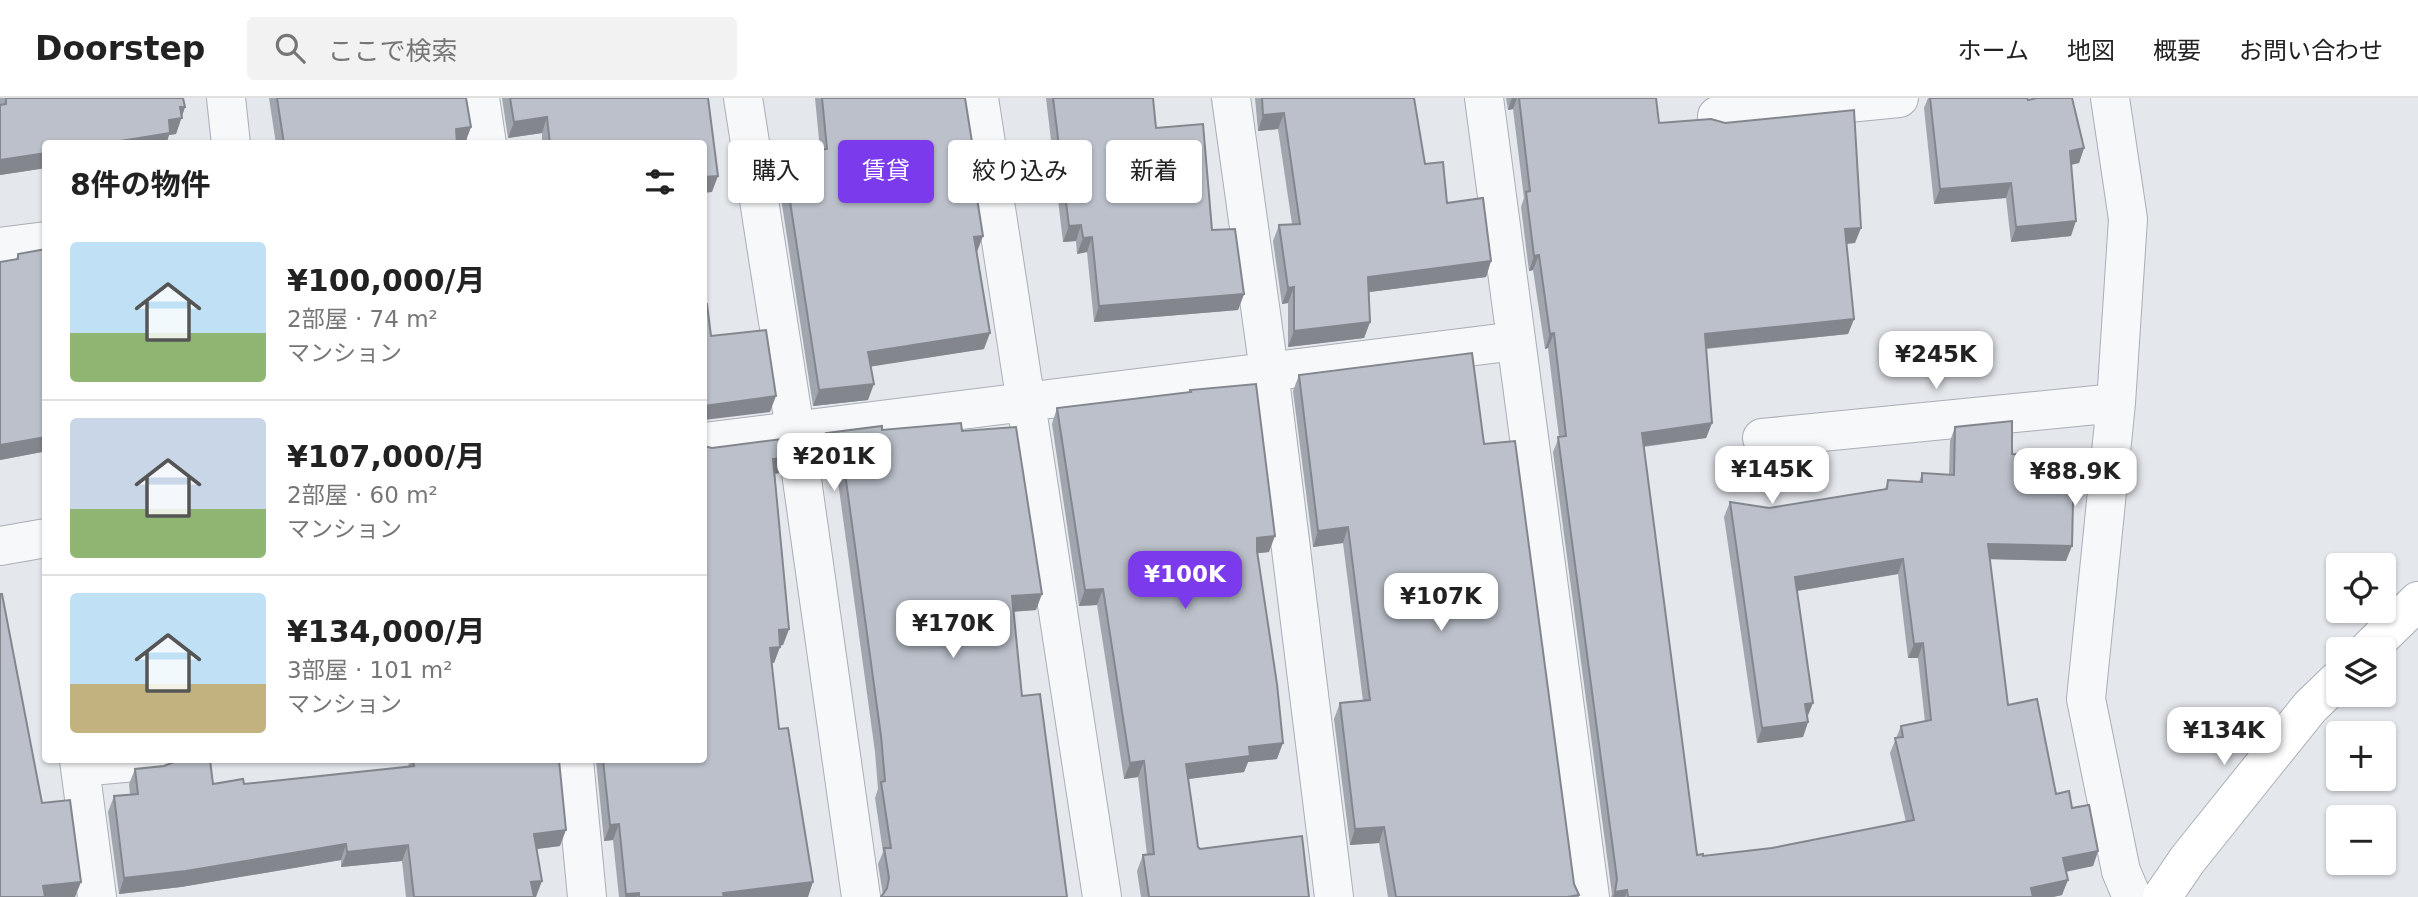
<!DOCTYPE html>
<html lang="ja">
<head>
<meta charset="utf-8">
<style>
	body { margin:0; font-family:"DejaVu Sans","Noto Sans JP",sans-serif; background:#f2f2f2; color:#222; height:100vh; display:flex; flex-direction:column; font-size:26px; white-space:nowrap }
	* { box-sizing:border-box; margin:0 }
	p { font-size:23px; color:#767676 }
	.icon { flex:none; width:38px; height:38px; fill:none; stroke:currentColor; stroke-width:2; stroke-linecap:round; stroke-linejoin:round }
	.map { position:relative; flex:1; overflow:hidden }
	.side { position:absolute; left:42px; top:42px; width:665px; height:623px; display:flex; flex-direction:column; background:#fff; border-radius:7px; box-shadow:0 2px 5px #0004 }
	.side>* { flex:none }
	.hud { position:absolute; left:728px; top:42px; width:665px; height:63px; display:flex; gap:14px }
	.tools { position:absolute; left:2326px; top:455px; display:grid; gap:14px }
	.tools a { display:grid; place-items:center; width:70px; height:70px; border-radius:7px; background:#fff; box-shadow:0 2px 5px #0004; font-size:35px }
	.price { position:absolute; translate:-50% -60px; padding:0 16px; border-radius:14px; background:#fff; color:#222; font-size:23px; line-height:46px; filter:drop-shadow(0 2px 4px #0008) }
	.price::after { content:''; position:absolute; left:50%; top:42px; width:21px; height:16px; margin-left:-10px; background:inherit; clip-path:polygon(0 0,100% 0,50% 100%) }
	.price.active { background:#7c3aed; color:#fff }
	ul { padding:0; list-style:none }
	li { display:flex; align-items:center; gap:21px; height:175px; padding:0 28px }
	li+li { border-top:2px solid #e0e0e0 }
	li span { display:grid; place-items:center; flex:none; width:196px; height:140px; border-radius:7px; color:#555 }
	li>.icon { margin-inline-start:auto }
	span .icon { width:84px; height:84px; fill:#fffc; stroke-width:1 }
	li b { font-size:30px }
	h2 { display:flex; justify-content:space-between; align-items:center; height:84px; padding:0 28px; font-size:30px }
	.pill { padding:0 24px; border-radius:7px; background:#fff; box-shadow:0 2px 5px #0004; font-size:24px; line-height:63px }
	.pill.active { background:#7c3aed; color:#fff }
	header { display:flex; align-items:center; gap:42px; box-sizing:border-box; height:98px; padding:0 35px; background:#fff; border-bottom:2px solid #e0e0e0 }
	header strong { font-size:33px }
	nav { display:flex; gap:38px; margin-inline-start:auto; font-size:24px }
	.search { width:490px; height:63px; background:#f2f2f2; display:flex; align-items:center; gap:18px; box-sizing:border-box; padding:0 24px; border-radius:7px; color:#767676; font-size:26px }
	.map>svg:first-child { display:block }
</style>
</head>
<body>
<header>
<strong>Doorstep</strong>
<div class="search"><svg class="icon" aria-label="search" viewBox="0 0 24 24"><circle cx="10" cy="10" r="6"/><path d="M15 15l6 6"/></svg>ここで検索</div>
<nav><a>ホーム</a><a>地図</a><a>概要</a><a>お問い合わせ</a></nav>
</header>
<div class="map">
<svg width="2418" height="799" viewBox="0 0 2418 799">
	<rect width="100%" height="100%" fill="#e4e7ec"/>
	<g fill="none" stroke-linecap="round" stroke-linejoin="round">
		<defs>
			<path id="street" d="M 226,0 L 231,46
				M 480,0 L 487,46
				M 743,0 L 795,332 L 861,799
				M 979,0 L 1102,799
				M 1231,0 L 1269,273 L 1334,799
				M 1484,0 L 1590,799
				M 2110,0 L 2128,121 L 2116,305 L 2086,601 L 2121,773 L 2132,799
				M 1717,18 L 1899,0
				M 0,149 L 46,143
				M 1762,340 L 2116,305
				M 704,344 L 1516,243
				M 0,448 L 46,440
				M 79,662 L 97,799
				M 574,662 L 587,799
				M 80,669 L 156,662"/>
			<path id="secondary" d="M 2369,551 L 2418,503
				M 2162,799 L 2188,761 L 2310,609 L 2338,582"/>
		</defs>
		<use href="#street" stroke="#a9aeb7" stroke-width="40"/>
		<use href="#secondary" stroke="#a9aeb7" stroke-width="40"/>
		<use href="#street" stroke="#f7f8fa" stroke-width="38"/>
		<use href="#secondary" stroke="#fff" stroke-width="38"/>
	</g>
	<path fill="#a1a5ae" d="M 0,0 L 183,0 L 185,9 L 176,36 L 169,37 L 166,46 L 46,46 L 46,70 L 0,77 Z
		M 269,0 L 466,0 L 471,29 L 465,45 L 276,46 Z
		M 502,0 L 708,0 L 712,94 L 704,46 L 542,46 L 542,35 L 508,40 Z
		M 815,0 L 965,0 L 977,101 L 977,154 L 984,251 L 870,268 L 868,302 L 813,308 L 777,74 L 783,58 L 820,52 Z
		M 1046,0 L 1153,0 L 1156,30 L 1212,132 L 1244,196 L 1238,212 L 1094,224 L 1087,154 L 1077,156 L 1076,143 L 1063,144 Z
		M 1255,0 L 1414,0 L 1425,66 L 1447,105 L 1491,163 L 1486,179 L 1369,194 L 1370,224 L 1364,240 L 1288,249 L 1288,205 L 1282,206 L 1273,143 L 1279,127 L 1292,126 L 1278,31 L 1258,33 Z
		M 1506,0 L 1656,0 L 1659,25 L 1855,145 L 1846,146 L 1854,221 L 1848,236 L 1706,251 L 1712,325 L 1706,340 L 1644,349 L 1697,757 L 1703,758 L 1772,750 L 1906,724 L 1890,655 L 1901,628 L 1925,624 L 1918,560 L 1908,560 L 1898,476 L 1797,493 L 1808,624 L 1803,639 L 1757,645 L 1724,419 L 1730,404 L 1769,410 L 1885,391 L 1888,382 L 1919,384 L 1922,375 L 1949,377 L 1950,343 L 1955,329 L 2012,356 L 2066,463 L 1990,461 L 2008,607 L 2056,696 L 2072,710 L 2098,753 L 2093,768 L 2066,774 L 2062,797 L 2053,799 L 1611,799 L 1612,796 L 1553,354 L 1559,339 L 1548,250 L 1545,251 L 1533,172 L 1529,173 L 1521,109 L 1524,100 L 1513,11 L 1508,12 Z
		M 1928,0 L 2027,0 L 2028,2 L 2084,50 L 2079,65 L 2071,67 L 2071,138 L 2011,144 L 2006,100 L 1934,106 L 1924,10 Z
		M 46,151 L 46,369 L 44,369 L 42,354 L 0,362 L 0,164 L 16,161 L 18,156 Z
		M 1299,277 L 1484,346 L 1574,786 L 1579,797 L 1579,799 L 1388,799 L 1379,745 L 1350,747 L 1334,621 L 1340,605 L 1363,603 L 1343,445 L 1313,449 L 1293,293 Z
		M 1190,292 L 1269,454 L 1257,455 L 1277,661 L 1248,664 L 1244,674 L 1188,681 L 1198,749 L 1309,799 L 1141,799 L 1137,773 L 1143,757 L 1147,757 L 1138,679 L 1124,681 L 1097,507 L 1079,508 L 1052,326 L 1057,310 L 1189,294 Z
		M 882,332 L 962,333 L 1036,512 L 1013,514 L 1022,598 L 883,797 L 878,766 L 883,754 L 875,700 L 878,691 L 875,654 L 836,369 L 823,370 L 820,352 L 826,335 Z
		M 704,348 L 779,375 L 775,376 L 789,531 L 783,547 L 780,548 L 774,565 L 772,565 L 779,631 L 808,799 L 619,799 L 613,742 L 604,743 L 596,662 L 704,662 Z
		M 410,662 L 559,662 L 560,748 L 537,751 L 536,799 L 406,799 L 402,763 L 341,769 L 341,762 L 181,789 L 119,796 L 108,714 L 114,698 L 130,696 L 129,686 L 135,671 L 164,668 L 174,664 L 213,686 L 244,686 L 408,669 Z"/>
	<path fill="#83868d" d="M 1512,0 L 1517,0 L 1513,11 L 1508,12 Z
		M 180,9 L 185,9 L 176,36 L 169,37 L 166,46 L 102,46 L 169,22 Z
		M 1284,15 L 1278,31 L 1258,33 L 1263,17 Z
		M 547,19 L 542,35 L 508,40 L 514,24 Z
		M 471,29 L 465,45 L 450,46 L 456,31 Z
		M 2084,50 L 2079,65 L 2064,68 L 2070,53 Z
		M 46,55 L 46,70 L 0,77 L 0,62 Z
		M 718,78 L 712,94 L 704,95 L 704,79 Z
		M 2011,85 L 2006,100 L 1934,106 L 1940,91 Z
		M 2076,123 L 2071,138 L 2011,144 L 2016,129 Z
		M 1081,127 L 1076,143 L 1063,144 L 1069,128 Z
		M 1861,130 L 1855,145 L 1840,146 L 1845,131 Z
		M 983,138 L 977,154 L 974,139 Z
		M 1092,139 L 1087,154 L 1077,156 L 1083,140 Z
		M 1539,157 L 1533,172 L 1529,173 L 1534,158 Z
		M 1491,163 L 1486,179 L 1362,195 L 1368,179 Z
		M 1294,189 L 1288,205 L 1282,206 L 1288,190 Z
		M 1244,196 L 1238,212 L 1094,224 L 1099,208 Z
		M 1854,221 L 1848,236 L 1699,251 L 1705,236 Z
		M 1370,224 L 1364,240 L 1288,249 L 1294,233 Z
		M 990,235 L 984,251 L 862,270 L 868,254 Z
		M 1554,235 L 1548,250 L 1545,251 L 1550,236 Z
		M 874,286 L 868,302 L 813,308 L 819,292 Z
		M 776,298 L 770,314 L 704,322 L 704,308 L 706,306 Z
		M 1712,325 L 1706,340 L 1637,349 L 1642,335 Z
		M 46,339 L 46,344 L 42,354 L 0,362 L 0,347 Z
		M 842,353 L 836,369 L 823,370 L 828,354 Z
		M 785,359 L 779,375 L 767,377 L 773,361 Z
		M 1348,429 L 1343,445 L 1313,449 L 1318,433 Z
		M 1275,438 L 1269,454 L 1251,456 L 1257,440 Z
		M 1988,446 L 2072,448 L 2066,463 L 1983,461 Z
		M 1903,461 L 1898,476 L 1790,494 L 1795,479 Z
		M 1103,491 L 1097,507 L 1079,508 L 1085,492 Z
		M 1042,496 L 1036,512 L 1006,514 L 1012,498 Z
		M 789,531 L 783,547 L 773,548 L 779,532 Z
		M 1923,545 L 1918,560 L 1908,560 L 1914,546 Z
		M 780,549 L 774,565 L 764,566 L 770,550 Z
		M 1813,605 L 1807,620 L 1805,606 Z
		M 1808,624 L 1803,639 L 1757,645 L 1762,630 Z
		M 1283,645 L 1277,661 L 1248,664 L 1244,674 L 1180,682 L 1186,666 L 1249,649 Z
		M 1144,663 L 1138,679 L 1124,681 L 1130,665 Z
		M 619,726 L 613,742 L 604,743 L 610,727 Z
		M 1384,729 L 1379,745 L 1350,747 L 1355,731 Z
		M 566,732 L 560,748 L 528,752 L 534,736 Z
		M 346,746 L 341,762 L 181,789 L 119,796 L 124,780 Z
		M 408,747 L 402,763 L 341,769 L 347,754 Z
		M 2098,753 L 2093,768 L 2058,775 L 2063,760 Z
		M 2068,782 L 2062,797 L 2053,799 L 2027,799 L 2031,790 Z
		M 542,783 L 536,799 L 526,799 L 531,784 Z
		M 81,784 L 75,799 L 39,799 L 43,788 Z
		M 813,784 L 808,799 L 722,799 L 723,795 Z
		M 1627,792 L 1625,799 L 1613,799 L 1615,794 Z
		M 639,795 L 637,799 L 625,799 L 626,796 Z"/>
	<path fill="#bbc0ca" stroke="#83868d" stroke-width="2" d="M 6,0 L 183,0 L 185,9 L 180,9 L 182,20 L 169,22 L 170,35 L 102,46 L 46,46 L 46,55 L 0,62 L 0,7 L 6,6 Z
		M 277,0 L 466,0 L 471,29 L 456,31 L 457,46 L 284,46 Z
		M 510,0 L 708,0 L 718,78 L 704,79 L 704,46 L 550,46 L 547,19 L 514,24 Z
		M 822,0 L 965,0 L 980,94 L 976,94 L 983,138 L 974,139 L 990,235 L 868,254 L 874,286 L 819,292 L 783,58 L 827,51 Z
		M 1053,0 L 1153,0 L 1156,30 L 1203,26 L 1212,132 L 1235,131 L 1244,196 L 1099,208 L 1092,139 L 1083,140 L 1081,127 L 1069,128 Z
		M 1262,0 L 1414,0 L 1425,66 L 1443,64 L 1447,105 L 1483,100 L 1491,163 L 1368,179 L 1370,224 L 1294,233 L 1294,189 L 1288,190 L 1279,127 L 1300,126 L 1284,15 L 1263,17 Z
		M 1519,0 L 1656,0 L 1659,25 L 1711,21 L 1725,25 L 1854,12 L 1861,130 L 1845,131 L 1854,221 L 1705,236 L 1712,325 L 1642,335 L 1697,757 L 1703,756 L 1703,758 L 1772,750 L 1914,722 L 1895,640 L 1903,639 L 1901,628 L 1931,622 L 1923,545 L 1914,546 L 1903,461 L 1795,479 L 1813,605 L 1805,606 L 1808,624 L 1762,630 L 1730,404 L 1769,410 L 1887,391 L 1888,382 L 1922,384 L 1922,375 L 1954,377 L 1955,329 L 2012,323 L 2012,356 L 2074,358 L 2072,448 L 1988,446 L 2008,607 L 2037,601 L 2056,696 L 2069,693 L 2072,710 L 2089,707 L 2098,753 L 2063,760 L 2068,782 L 2031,790 L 2033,799 L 1628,799 L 1627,792 L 1615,794 L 1617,781 L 1558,339 L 1566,338 L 1554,235 L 1550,236 L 1539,157 L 1534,158 L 1526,94 L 1530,93 Z
		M 1930,0 L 2027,0 L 2028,2 L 2037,0 L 2072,0 L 2084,50 L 2070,53 L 2076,123 L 2016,129 L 2011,85 L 1940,91 Z
		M 46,151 L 46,339 L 0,347 L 0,164 L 18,161 L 18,156 Z
		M 707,206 L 711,238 L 766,232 L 776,298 L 704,308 L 704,207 Z
		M 1472,255 L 1484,346 L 1515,343 L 1574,786 L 1579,797 L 1567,799 L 1396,799 L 1384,729 L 1355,731 L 1340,605 L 1370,602 L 1348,429 L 1318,433 L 1299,277 Z
		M 1256,286 L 1275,438 L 1257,440 L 1257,453 L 1277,586 L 1283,645 L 1249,649 L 1250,658 L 1186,666 L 1198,749 L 1200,751 L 1302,738 L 1309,799 L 1149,799 L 1143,757 L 1154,756 L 1144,663 L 1130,665 L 1103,491 L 1085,492 L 1057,310 L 1191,294 L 1190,292 Z
		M 961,325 L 962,333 L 1016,329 L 1042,496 L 1012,498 L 1022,598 L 1040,596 L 1067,799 L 881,799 L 887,790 L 889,780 L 884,750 L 891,750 L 881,684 L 885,683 L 881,638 L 842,353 L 828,354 L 826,335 L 882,328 L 882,332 Z
		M 782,341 L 785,359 L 773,361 L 789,531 L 779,532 L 780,549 L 770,550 L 779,631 L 788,630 L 813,784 L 723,795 L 724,799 L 639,799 L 639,795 L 626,796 L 619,726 L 610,727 L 603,662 L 704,662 L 704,348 L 712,350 Z
		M 0,496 L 2,496 L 42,705 L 70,702 L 81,784 L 43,788 L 45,799 L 0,799 Z
		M 176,662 L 210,662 L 213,686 L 243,681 L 244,686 L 414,668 L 413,662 L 559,662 L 566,732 L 534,736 L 542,783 L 531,784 L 534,799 L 414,799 L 408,747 L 347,754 L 346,746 L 186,773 L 124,780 L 114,698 L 138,696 L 135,671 L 164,668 L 174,664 Z"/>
</svg>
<div class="tools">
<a><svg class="icon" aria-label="locate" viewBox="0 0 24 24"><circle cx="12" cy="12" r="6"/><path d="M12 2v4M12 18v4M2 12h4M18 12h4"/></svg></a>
<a><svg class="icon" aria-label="layers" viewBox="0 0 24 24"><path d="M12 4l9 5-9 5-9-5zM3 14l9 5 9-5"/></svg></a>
<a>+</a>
<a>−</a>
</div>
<b class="price" style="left:1936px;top:293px">¥245K</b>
<b class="price" style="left:834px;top:395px">¥201K</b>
<b class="price" style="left:1772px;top:408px">¥145K</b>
<b class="price" style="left:2075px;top:410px">¥88.9K</b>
<b class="price active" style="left:1185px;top:513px">¥100K</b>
<b class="price" style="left:1441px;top:535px">¥107K</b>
<b class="price" style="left:953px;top:562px">¥170K</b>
<b class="price" style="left:2224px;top:669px">¥134K</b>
<div class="hud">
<a class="pill">購入</a>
<a class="pill active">賃貸</a>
<a class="pill">絞り込み</a>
<a class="pill">新着</a>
</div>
<section class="side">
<h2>8件の物件<svg class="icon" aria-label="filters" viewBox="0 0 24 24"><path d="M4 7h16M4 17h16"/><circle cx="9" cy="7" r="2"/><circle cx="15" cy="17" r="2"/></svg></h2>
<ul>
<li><span style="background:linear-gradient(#bfe0f5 65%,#8fb573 0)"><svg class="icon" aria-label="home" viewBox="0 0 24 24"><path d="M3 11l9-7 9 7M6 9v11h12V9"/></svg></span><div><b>¥100,000/月</b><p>2部屋 · 74 m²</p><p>マンション</p></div></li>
<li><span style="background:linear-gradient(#c9d6e8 65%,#8fb573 0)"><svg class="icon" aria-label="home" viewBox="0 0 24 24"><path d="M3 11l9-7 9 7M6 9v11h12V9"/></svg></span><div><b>¥107,000/月</b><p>2部屋 · 60 m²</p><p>マンション</p></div></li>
<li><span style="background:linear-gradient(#bfe0f5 65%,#c2b280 0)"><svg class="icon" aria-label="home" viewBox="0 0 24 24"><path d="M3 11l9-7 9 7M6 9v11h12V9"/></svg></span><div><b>¥134,000/月</b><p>3部屋 · 101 m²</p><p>マンション</p></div></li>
</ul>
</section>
</div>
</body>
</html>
